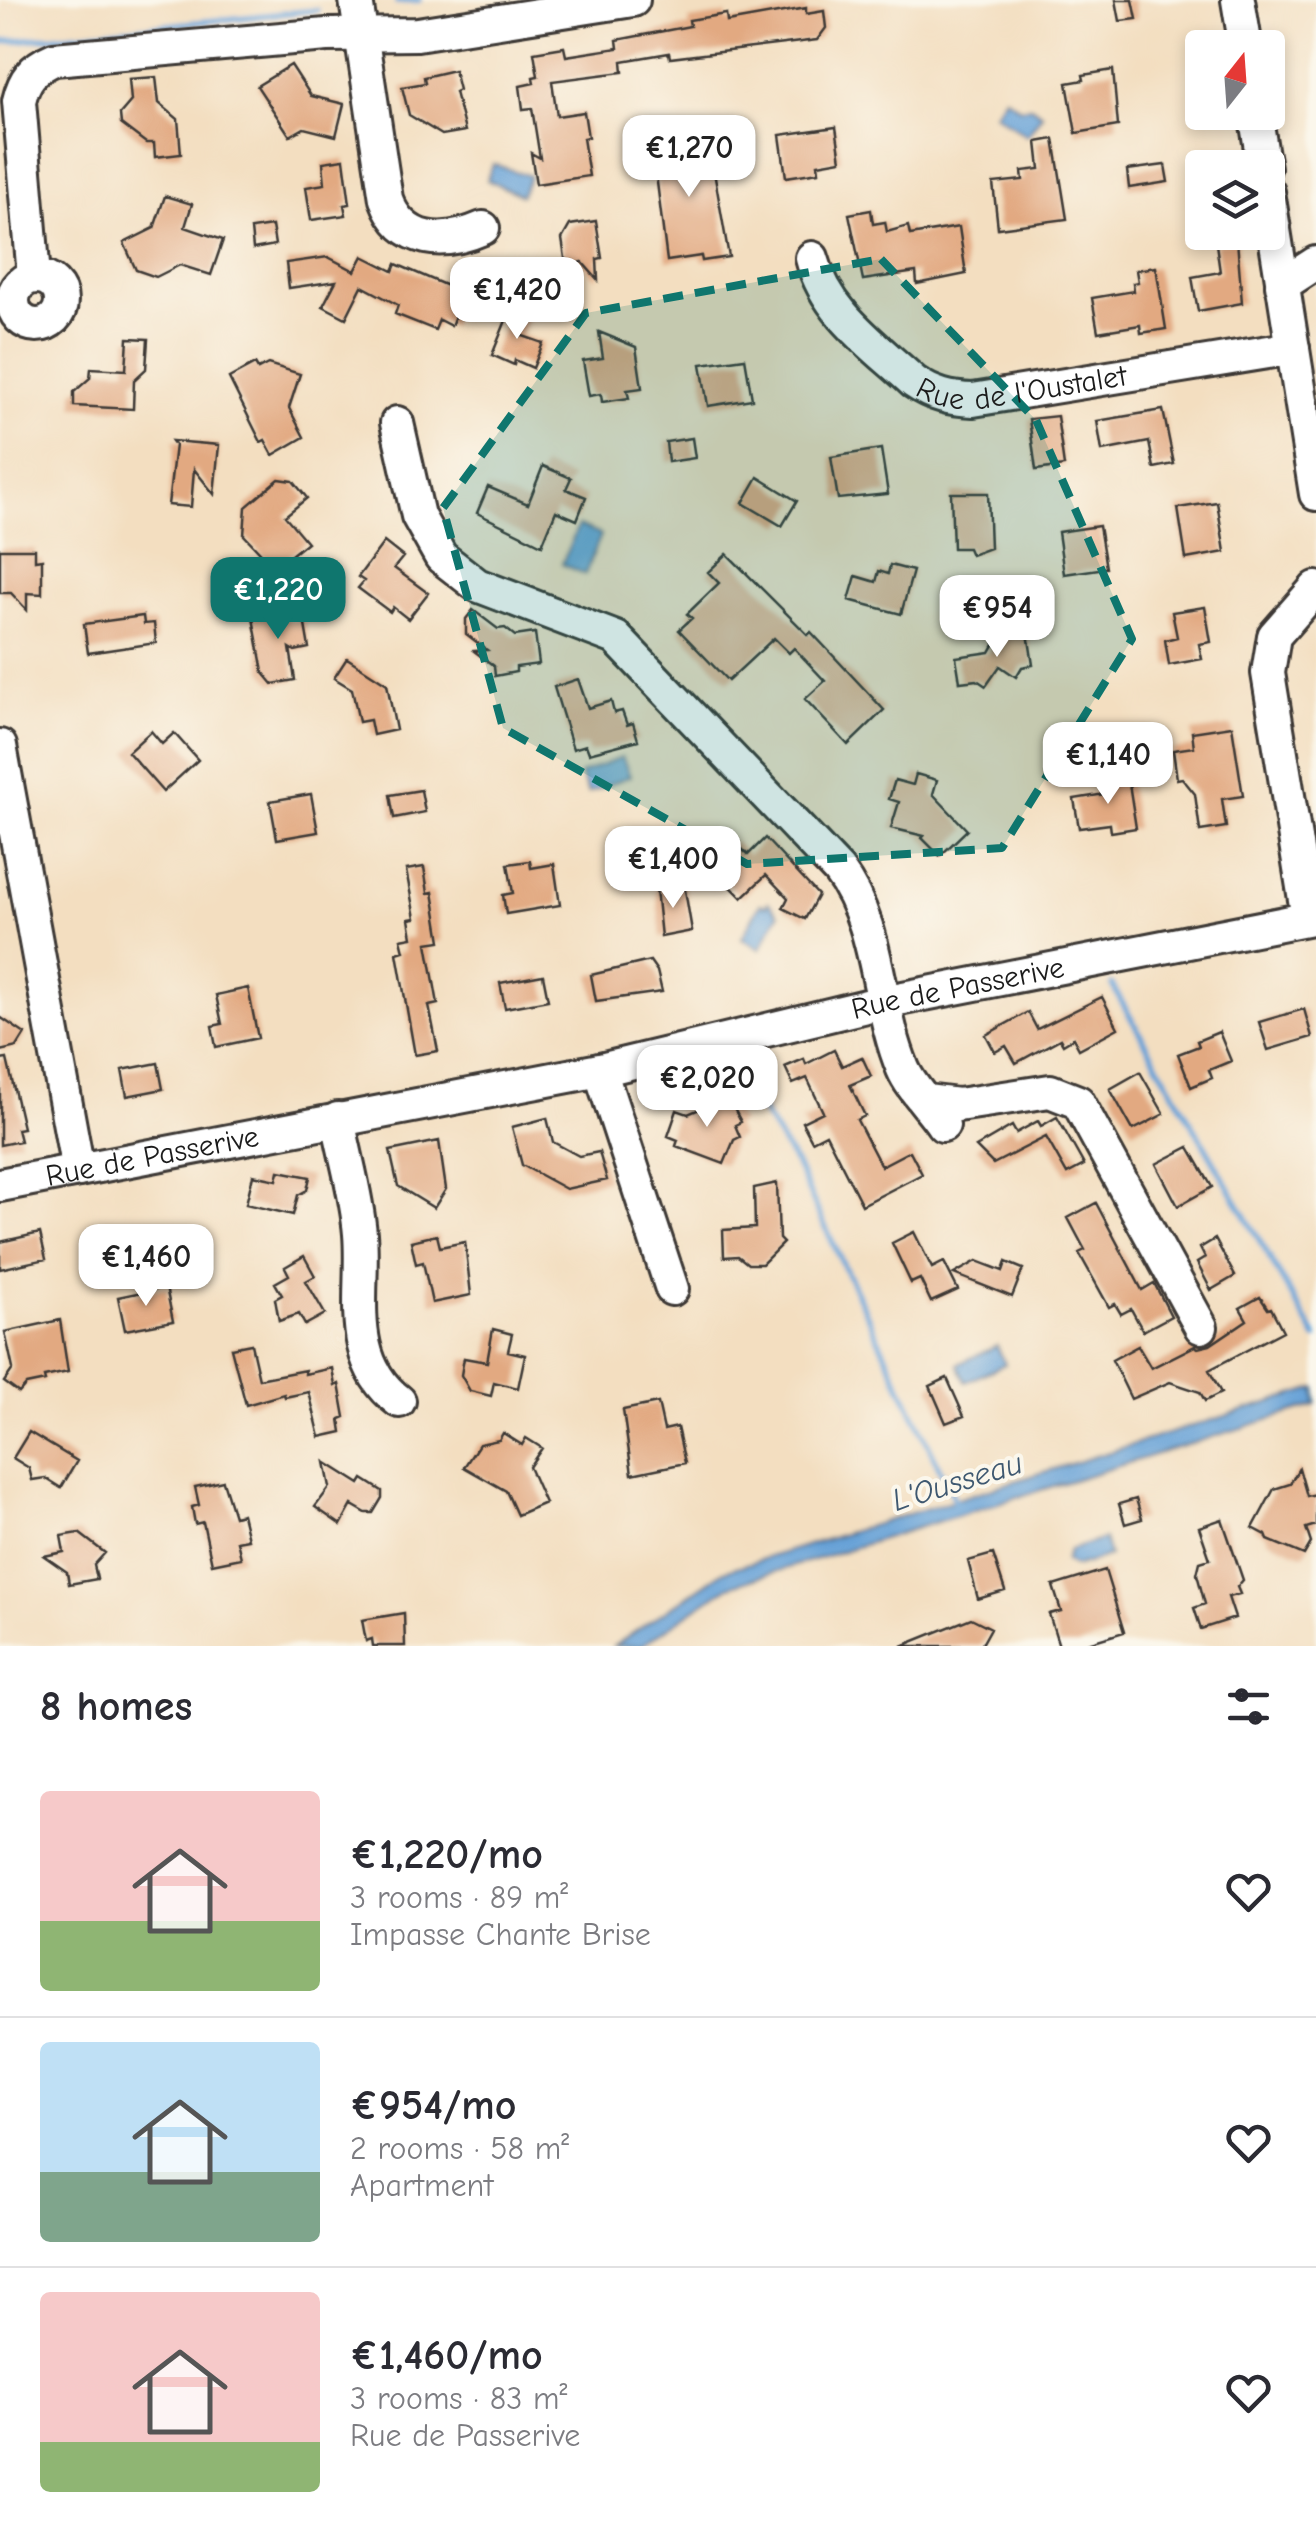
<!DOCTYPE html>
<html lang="en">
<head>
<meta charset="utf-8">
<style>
	body { margin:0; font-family:"Comic Neue",sans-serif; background:#f7f7f7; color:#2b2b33; height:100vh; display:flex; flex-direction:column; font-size:38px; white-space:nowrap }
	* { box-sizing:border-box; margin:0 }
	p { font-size:32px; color:#7c7c81 }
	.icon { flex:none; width:55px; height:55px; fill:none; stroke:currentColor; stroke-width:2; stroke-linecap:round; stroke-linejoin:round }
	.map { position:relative; height:1646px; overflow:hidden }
	.sheet { display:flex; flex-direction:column; background:#fff; flex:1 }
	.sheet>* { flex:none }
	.needle { width:65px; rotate:17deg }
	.fabs { position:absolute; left:1185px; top:30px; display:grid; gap:20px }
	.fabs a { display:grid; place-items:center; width:100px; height:100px; border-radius:10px; background:#fff; box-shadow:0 5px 15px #0003; font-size:50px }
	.price { position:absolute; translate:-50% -85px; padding:0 22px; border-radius:20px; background:#fff; color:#222; font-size:32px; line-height:65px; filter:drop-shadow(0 2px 5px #0008) }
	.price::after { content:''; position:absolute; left:50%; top:60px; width:30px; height:22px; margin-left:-15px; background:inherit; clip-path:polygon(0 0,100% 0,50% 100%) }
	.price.current { background:#0f766e; color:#fff }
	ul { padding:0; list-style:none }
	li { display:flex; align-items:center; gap:30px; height:250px; padding:0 40px }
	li+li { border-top:2px solid #e1e1e2 }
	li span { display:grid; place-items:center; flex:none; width:280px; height:200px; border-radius:10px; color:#555 }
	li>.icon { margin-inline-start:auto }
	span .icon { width:120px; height:120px; fill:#fffc; stroke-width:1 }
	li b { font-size:42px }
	h2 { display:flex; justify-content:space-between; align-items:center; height:120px; padding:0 40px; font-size:42px }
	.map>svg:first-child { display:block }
</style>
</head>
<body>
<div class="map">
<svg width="1316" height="1646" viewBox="0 0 1316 1646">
	<rect width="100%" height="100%" fill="#fbf7ec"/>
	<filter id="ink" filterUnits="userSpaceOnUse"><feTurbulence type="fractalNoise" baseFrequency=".01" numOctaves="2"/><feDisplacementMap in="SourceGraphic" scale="20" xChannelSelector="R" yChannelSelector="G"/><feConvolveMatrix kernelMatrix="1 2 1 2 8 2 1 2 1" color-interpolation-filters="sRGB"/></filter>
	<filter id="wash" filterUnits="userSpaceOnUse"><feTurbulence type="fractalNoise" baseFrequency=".0048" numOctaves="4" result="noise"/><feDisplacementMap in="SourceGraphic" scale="40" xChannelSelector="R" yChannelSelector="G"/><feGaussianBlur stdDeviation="2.25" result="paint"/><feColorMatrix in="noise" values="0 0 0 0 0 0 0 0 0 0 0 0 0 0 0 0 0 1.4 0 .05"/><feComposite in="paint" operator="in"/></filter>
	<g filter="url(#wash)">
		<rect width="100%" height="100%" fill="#f3dec0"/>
		<path fill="#68a2d7" stroke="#425f7a" stroke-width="2.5" d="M 1005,97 L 1020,108 L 1031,106 L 1042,114 L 1027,136 L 994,113 Z
			M 493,164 L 530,176 L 521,195 L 487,180 Z
			M 578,526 L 601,535 L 585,574 L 562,564 Z
			M 622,757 L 630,776 L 588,793 L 580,774 Z
			M 768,902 L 779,914 L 760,949 L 742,938 L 760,904 L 766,906 Z
			M 997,1346 L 1005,1364 L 966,1382 L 958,1364 Z
			M 1316,1388 L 1316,1405 L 729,1586 L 641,1646 L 614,1646 L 724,1571 Z
			M 1104,1539 L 1109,1556 L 1074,1567 L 1065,1561 L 1069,1550 Z"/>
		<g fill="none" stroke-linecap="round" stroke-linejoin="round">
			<path stroke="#68a2d7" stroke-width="6" d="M 397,2 L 419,0
				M 0,42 L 317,10
				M 1112,985 L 1316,1338
				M 733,1065 L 796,1165 L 957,1505"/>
		</g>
		<g id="blocks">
			<path fill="#e2a981" d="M 1116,0 L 1133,0 L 1137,19 L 1120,21 Z
				M 806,8 L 806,14 L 824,11 L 826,28 L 817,40 L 670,58 L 669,53 L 622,61 L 623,72 L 552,81 L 557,116 L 584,112 L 588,137 L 583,138 L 589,176 L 536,184 L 531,153 L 540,158 L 532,108 L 523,109 L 520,86 L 534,83 L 533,77 L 538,76 L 534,52 L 564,47 L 566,56 L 618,48 L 617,40 L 690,26 L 689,20 L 726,14 L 727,22 Z
				M 291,65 L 311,96 L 344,104 L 336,136 L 304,128 L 290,136 L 257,86 Z
				M 454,70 L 459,90 L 455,92 L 465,131 L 442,135 L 409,115 L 402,87 L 425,83 L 424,77 Z
				M 1113,70 L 1118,126 L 1076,133 L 1067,83 L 1084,80 L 1083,75 Z
				M 156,77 L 159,103 L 178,119 L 181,154 L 155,157 L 154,143 L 146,143 L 121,124 L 120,114 L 131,101 L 129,79 Z
				M 836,127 L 841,160 L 818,164 L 819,172 L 786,177 L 780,135 Z
				M 679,134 L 680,142 L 708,138 L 729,257 L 702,261 L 701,256 L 667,261 L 653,151 L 663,151 L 661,137 Z
				M 1054,139 L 1067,219 L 998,228 L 993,183 L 1023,180 L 1022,171 L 1040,169 L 1037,142 Z
				M 344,159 L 350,204 L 344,205 L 346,215 L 311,220 L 306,187 L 325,184 L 323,162 Z
				M 1165,165 L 1168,182 L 1129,188 L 1127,170 Z
				M 165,196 L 192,204 L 185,227 L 223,240 L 211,275 L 180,265 L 156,277 L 136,270 L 124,243 L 154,228 Z
				M 871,210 L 873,224 L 885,222 L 887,232 L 908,226 L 910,235 L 959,227 L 966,274 L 917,284 L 916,272 L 863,280 L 849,214 Z
				M 596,221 L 602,258 L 597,259 L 598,280 L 582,262 L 574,264 L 565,258 L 562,239 L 570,225 Z
				M 272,226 L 275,245 L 253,249 L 251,229 Z
				M 1237,240 L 1242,303 L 1198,311 L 1192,277 L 1220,272 L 1216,244 Z
				M 363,256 L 393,271 L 396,264 L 459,291 L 462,298 L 451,326 L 439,320 L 435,330 L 395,314 L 398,305 L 362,286 L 346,318 L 323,306 L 336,281 L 289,288 L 286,263 L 328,257 L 355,271 Z
				M 1156,267 L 1166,329 L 1141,333 L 1140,325 L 1098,332 L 1092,298 L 1134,291 L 1133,283 L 1138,282 L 1136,270 Z
				M 511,308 L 528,316 L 520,335 L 543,343 L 533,368 L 515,360 L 514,365 L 492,355 Z
				M 599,332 L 636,347 L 642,388 L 627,390 L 629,398 L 602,402 L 601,394 L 589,396 L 583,361 L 603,358 Z
				M 128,338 L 148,339 L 146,369 L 134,380 L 133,409 L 74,406 L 74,392 L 90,378 L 91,368 L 126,370 Z
				M 745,358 L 752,399 L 708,406 L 701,364 Z
				M 255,364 L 258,369 L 268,364 L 300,374 L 289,408 L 304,437 L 273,455 L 265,440 L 261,442 L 229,378 Z
				M 1163,410 L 1174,464 L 1154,468 L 1149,442 L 1102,451 L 1097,421 Z
				M 1057,416 L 1064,466 L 1036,470 L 1029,419 Z
				M 692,438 L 695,458 L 668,462 L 666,442 Z
				M 172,441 L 219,445 L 214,494 L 194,469 L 191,507 L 168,505 L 175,445 Z
				M 881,449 L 888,494 L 838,499 L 831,457 Z
				M 543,466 L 571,478 L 566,489 L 586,497 L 577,520 L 556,511 L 542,545 L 477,513 L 488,487 L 528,504 Z
				M 758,477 L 797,501 L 782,526 L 743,503 Z
				M 279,479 L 293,481 L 307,498 L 285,516 L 307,542 L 275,568 L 244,535 L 246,507 Z
				M 951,493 L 988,493 L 990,548 L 971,555 L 968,548 L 953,548 Z
				M 1217,502 L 1225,552 L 1186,559 L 1178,508 Z
				M 1099,526 L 1106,568 L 1064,574 L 1058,532 Z
				M 384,542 L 403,557 L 394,568 L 428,593 L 408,619 L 393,607 L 390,612 L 358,588 L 364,581 L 358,577 Z
				M 0,549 L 35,549 L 35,560 L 42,559 L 42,594 L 27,593 L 27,610 L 11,593 L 0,593 Z
				M 727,554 L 808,635 L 811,632 L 884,710 L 848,745 L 805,699 L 825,681 L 794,648 L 789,653 L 774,638 L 728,681 L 679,630 L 692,618 L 687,614 L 719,583 L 708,572 Z
				M 890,565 L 913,571 L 901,614 L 849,600 L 856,576 L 876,582 L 879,571 L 888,574 Z
				M 266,604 L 290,621 L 304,619 L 309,648 L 295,651 L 290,648 L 295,680 L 273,684 L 263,672 L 251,607 Z
				M 1205,607 L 1211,642 L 1199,644 L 1202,659 L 1169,665 L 1165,640 L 1177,637 L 1172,612 Z
				M 473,610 L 498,629 L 505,628 L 515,636 L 535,633 L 539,664 L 516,667 L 516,672 L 495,676 L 494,666 L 474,651 L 487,650 L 466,634 L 466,619 Z
				M 143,616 L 144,624 L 154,623 L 156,643 L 88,653 L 84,624 Z
				M 1028,633 L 1033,665 L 1022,667 L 1016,677 L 1000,666 L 986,686 L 977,680 L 960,682 L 956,657 L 990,652 L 998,638 Z
				M 347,658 L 387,684 L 396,730 L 373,735 L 370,720 L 359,722 L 352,689 L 334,678 Z
				M 578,679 L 588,708 L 611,701 L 614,713 L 622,711 L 627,725 L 633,723 L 638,740 L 589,753 L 586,745 L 573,749 L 554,687 Z
				M 1232,726 L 1243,796 L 1222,799 L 1226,827 L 1200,831 L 1195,794 L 1182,778 L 1177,779 L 1173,750 L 1194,747 L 1192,732 Z
				M 1145,728 L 1150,754 L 1131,757 L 1127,732 Z
				M 151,731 L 162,744 L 174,733 L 198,760 L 163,792 L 128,752 Z
				M 916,774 L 937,780 L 933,794 L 967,830 L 940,856 L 922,838 L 924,836 L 891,828 L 899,802 L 889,799 L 895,780 L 913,785 Z
				M 1128,777 L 1136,828 L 1111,832 L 1110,824 L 1079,828 L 1074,799 L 1105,794 L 1103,780 Z
				M 421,790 L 425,812 L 394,818 L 390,795 Z
				M 311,794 L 318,832 L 277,839 L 270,801 Z
				M 765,838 L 818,895 L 805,919 L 783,908 L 788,898 L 766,875 L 742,898 L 709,864 L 734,841 L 748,855 Z
				M 530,861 L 531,868 L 554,864 L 560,905 L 506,914 L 503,895 L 513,893 L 508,864 Z
				M 424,867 L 428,893 L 433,892 L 441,941 L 427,943 L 438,1004 L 429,1006 L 438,1051 L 415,1055 L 397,953 L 404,951 L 401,939 L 412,937 L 409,919 L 415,918 L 406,870 Z
				M 684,884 L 692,931 L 661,937 L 656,889 Z
				M 650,961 L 657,971 L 662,992 L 596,1001 L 591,975 Z
				M 543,975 L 548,1000 L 505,1008 L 500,983 Z
				M 248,988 L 258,1038 L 216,1047 L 212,1026 L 222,1024 L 216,995 Z
				M 1102,997 L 1118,1028 L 1079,1049 L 1073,1038 L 1063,1044 L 1060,1039 L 1016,1063 L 1006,1046 L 995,1052 L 986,1035 L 1028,1012 L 1037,1029 Z
				M 1304,1009 L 1312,1037 L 1268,1050 L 1259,1022 Z
				M 0,1017 L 25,1034 L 17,1047 L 0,1051 Z
				M 1219,1032 L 1231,1061 L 1209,1070 L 1212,1078 L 1191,1087 L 1178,1054 L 1199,1046 L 1197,1041 Z
				M 834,1050 L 842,1066 L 862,1057 L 871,1076 L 850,1085 L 865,1116 L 857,1120 L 881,1166 L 910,1151 L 922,1174 L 862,1205 L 826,1134 L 812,1141 L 802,1122 L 823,1112 L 807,1078 L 793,1084 L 785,1067 L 804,1059 L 806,1064 Z
				M 7,1059 L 23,1128 L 17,1129 L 20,1141 L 0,1145 L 0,1060 Z
				M 158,1063 L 163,1089 L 127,1096 L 122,1070 Z
				M 1140,1072 L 1164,1114 L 1133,1130 L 1110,1089 Z
				M 728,1097 L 741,1122 L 735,1125 L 740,1137 L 734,1140 L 724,1164 L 676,1146 L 678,1140 L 668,1136 L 677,1110 L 688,1114 Z
				M 1057,1117 L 1084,1165 L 1067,1174 L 1046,1137 L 993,1164 L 976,1147 L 1012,1126 L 1016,1133 L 1038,1121 L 1041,1126 Z
				M 547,1118 L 553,1142 L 579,1156 L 599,1152 L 607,1180 L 566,1189 L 522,1165 L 512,1127 Z
				M 439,1141 L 446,1189 L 434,1208 L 398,1186 L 390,1151 Z
				M 1189,1147 L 1212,1187 L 1178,1206 L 1156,1164 Z
				M 279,1171 L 310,1177 L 307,1190 L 298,1195 L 293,1215 L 246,1204 L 253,1175 L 277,1180 Z
				M 777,1183 L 779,1239 L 783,1243 L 762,1264 L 748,1264 L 738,1256 L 724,1257 L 723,1230 L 755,1228 L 754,1188 Z
				M 1096,1203 L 1142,1290 L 1154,1283 L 1171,1316 L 1143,1331 L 1131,1309 L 1121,1314 L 1115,1304 L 1109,1307 L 1079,1253 L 1085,1250 L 1068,1218 Z
				M 914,1232 L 932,1268 L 944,1262 L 958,1290 L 931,1302 L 920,1279 L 911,1283 L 892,1243 Z
				M 40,1233 L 46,1259 L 0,1269 L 0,1242 Z
				M 437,1235 L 440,1247 L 465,1242 L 471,1295 L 432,1303 L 423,1262 L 416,1264 L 411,1241 Z
				M 1215,1239 L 1235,1276 L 1211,1290 L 1197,1263 L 1205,1258 L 1200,1248 Z
				M 304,1256 L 315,1276 L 306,1281 L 325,1314 L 305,1325 L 299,1314 L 279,1321 L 275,1299 L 282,1295 L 275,1283 L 289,1275 L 285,1267 Z
				M 977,1261 L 1003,1271 L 1006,1262 L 1023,1269 L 1012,1297 L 954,1274 Z
				M 166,1287 L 173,1321 L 125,1330 L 118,1297 Z
				M 1260,1297 L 1268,1309 L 1271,1308 L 1283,1331 L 1209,1370 L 1221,1393 L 1205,1401 L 1200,1392 L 1170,1382 L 1131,1399 L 1112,1360 L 1138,1346 L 1151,1368 L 1195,1346 L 1198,1348 L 1210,1345 L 1247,1320 L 1240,1308 Z
				M 60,1320 L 68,1372 L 44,1377 L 45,1381 L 26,1385 L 19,1393 L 4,1382 L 13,1369 L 5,1332 Z
				M 493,1329 L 512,1334 L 508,1351 L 525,1355 L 518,1388 L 494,1382 L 491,1396 L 470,1391 L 461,1375 L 464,1358 L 487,1362 Z
				M 251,1344 L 259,1379 L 305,1370 L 305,1374 L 332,1368 L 335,1386 L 339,1384 L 345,1417 L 340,1419 L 342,1432 L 320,1437 L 309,1392 L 285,1397 L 284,1394 L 246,1405 L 231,1348 Z
				M 947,1378 L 964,1416 L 946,1423 L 930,1386 Z
				M 658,1403 L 664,1430 L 677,1427 L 685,1463 L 632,1474 L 623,1410 Z
				M 29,1432 L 77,1461 L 61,1488 L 45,1478 L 32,1480 L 29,1468 L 13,1458 Z
				M 503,1433 L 522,1445 L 526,1438 L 542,1448 L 529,1467 L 545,1503 L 517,1515 L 506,1491 L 464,1467 L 479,1444 L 499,1440 Z
				M 325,1462 L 360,1484 L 363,1479 L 382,1491 L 382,1498 L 373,1513 L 366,1513 L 352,1505 L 341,1525 L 315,1507 L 330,1487 Z
				M 1299,1468 L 1307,1496 L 1316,1494 L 1316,1525 L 1306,1528 L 1311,1543 L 1304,1555 L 1268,1540 L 1266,1535 L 1253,1528 L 1274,1489 L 1290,1484 Z
				M 223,1481 L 234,1516 L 242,1514 L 248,1539 L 237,1541 L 241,1558 L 212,1564 L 203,1522 L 195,1524 L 192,1507 L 199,1505 L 195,1487 Z
				M 1136,1499 L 1142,1519 L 1125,1524 L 1119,1504 Z
				M 1222,1519 L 1243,1580 L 1237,1587 L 1240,1594 L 1228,1597 L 1235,1618 L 1201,1629 L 1194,1608 L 1205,1604 L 1197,1574 L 1200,1562 L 1210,1559 L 1199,1527 Z
				M 79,1533 L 105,1553 L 94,1565 L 97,1579 L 69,1584 L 67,1572 L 44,1556 L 64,1552 L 61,1536 Z
				M 993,1554 L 1005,1591 L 978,1599 L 968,1561 Z
				M 1105,1570 L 1124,1632 L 1078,1646 L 1059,1646 L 1049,1614 L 1061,1611 L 1053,1586 Z
				M 404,1613 L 405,1646 L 373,1646 L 372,1639 L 366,1641 L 362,1620 Z
				M 971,1618 L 991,1628 L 981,1646 L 902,1646 Z"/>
		</g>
	</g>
	<g filter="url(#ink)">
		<use href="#blocks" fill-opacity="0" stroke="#3c3935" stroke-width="2.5"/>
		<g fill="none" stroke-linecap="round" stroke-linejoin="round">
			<defs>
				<g id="minor">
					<path d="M 356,0 L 386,199 C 403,245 444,245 483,228"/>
					<path d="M 1238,0 L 1246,48"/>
					<path d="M 1255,112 L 1264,168"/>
					<path d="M 1268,192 L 1316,494"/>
					<path id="s1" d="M 812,258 C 826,313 874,345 914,382 C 933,395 950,399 973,400 L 1293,348"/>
					<path d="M 34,277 L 19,101 C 24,79 33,68 54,59 L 327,35 L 417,34 L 633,0"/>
					<circle cx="37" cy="301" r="24"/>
					<path d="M 1282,285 L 1316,263"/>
					<path d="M 397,423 L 418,516 L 441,557 L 477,585 L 616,638 L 838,870 C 881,926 876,1005 903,1069 C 911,1088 931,1107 943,1125"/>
					<path d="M 0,746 L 78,1170"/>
					<path d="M 1308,918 L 1268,673 L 1274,636 L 1316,588"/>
					<path d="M 600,1070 L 672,1289"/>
					<path d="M 926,1101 L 958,1105 L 1050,1091 L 1078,1102 L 1201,1327"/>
					<path d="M 338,1119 C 345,1157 357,1196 360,1234 C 365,1292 344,1359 399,1401"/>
					<path id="s2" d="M 0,1185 L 600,1070 L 883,1002 L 1316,917"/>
				</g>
			</defs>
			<use href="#minor" stroke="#3c3935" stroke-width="38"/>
			<use href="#minor" stroke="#fff" stroke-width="32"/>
		</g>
	</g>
	<path fill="#0f766e" fill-opacity="0.2" stroke="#0f766e" stroke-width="8" stroke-dasharray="20 12" stroke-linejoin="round" d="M 881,259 L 1036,420 L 1132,639 L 1002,848 L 747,864 L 503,728 L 443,508 L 586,313 Z"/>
	<g text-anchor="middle" stroke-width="8" stroke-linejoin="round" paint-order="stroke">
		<g font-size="30" fill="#1c1c1c" stroke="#fbf7ec">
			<text dy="10" stroke="none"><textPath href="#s1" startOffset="275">Rue de l'Oustalet</textPath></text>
			<text dy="10" stroke="none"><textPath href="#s2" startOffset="978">Rue de Passerive</textPath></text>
			<text dy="10" stroke="none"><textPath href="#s2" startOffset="155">Rue de Passerive</textPath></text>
		</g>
		<g font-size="32" font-style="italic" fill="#3e5870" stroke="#fbf7ec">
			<text transform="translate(957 1481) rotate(-17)" y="11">L'Ousseau</text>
		</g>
	</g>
</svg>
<div class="fabs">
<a><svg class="needle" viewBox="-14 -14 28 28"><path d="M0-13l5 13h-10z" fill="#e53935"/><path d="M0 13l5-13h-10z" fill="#7c7c81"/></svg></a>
<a><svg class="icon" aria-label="layers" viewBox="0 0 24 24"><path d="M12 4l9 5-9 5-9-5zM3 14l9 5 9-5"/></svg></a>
</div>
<b class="price" style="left:689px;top:200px">€1,270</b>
<b class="price" style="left:517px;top:342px">€1,420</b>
<b class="price current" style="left:278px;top:642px">€1,220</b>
<b class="price" style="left:997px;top:660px">€954</b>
<b class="price" style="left:1108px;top:807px">€1,140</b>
<b class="price" style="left:673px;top:911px">€1,400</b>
<b class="price" style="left:707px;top:1130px">€2,020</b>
<b class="price" style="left:146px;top:1309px">€1,460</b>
</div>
<section class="sheet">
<h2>8 homes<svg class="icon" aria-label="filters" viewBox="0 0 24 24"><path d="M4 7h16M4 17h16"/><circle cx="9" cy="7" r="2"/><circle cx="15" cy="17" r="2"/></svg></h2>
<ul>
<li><span style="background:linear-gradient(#f6c9c9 65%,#8fb573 0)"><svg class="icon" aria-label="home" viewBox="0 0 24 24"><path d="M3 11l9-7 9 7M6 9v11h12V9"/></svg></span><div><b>€1,220/mo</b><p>3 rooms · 89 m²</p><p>Impasse Chante Brise</p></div><svg class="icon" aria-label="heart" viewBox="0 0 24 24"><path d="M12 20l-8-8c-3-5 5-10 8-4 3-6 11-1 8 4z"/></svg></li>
<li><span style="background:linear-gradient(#bfe0f5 65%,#7fa58c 0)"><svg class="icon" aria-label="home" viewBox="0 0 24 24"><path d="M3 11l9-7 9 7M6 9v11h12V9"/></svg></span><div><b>€954/mo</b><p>2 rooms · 58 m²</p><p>Apartment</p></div><svg class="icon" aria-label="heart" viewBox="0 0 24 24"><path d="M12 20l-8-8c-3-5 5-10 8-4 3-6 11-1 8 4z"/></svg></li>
<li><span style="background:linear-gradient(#f6c9c9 75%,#8fb573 0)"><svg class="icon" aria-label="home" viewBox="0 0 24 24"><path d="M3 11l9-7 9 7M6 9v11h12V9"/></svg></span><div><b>€1,460/mo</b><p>3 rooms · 83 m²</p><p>Rue de Passerive</p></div><svg class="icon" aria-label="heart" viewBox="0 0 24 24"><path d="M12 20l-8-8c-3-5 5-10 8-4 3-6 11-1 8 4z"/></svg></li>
</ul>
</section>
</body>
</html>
